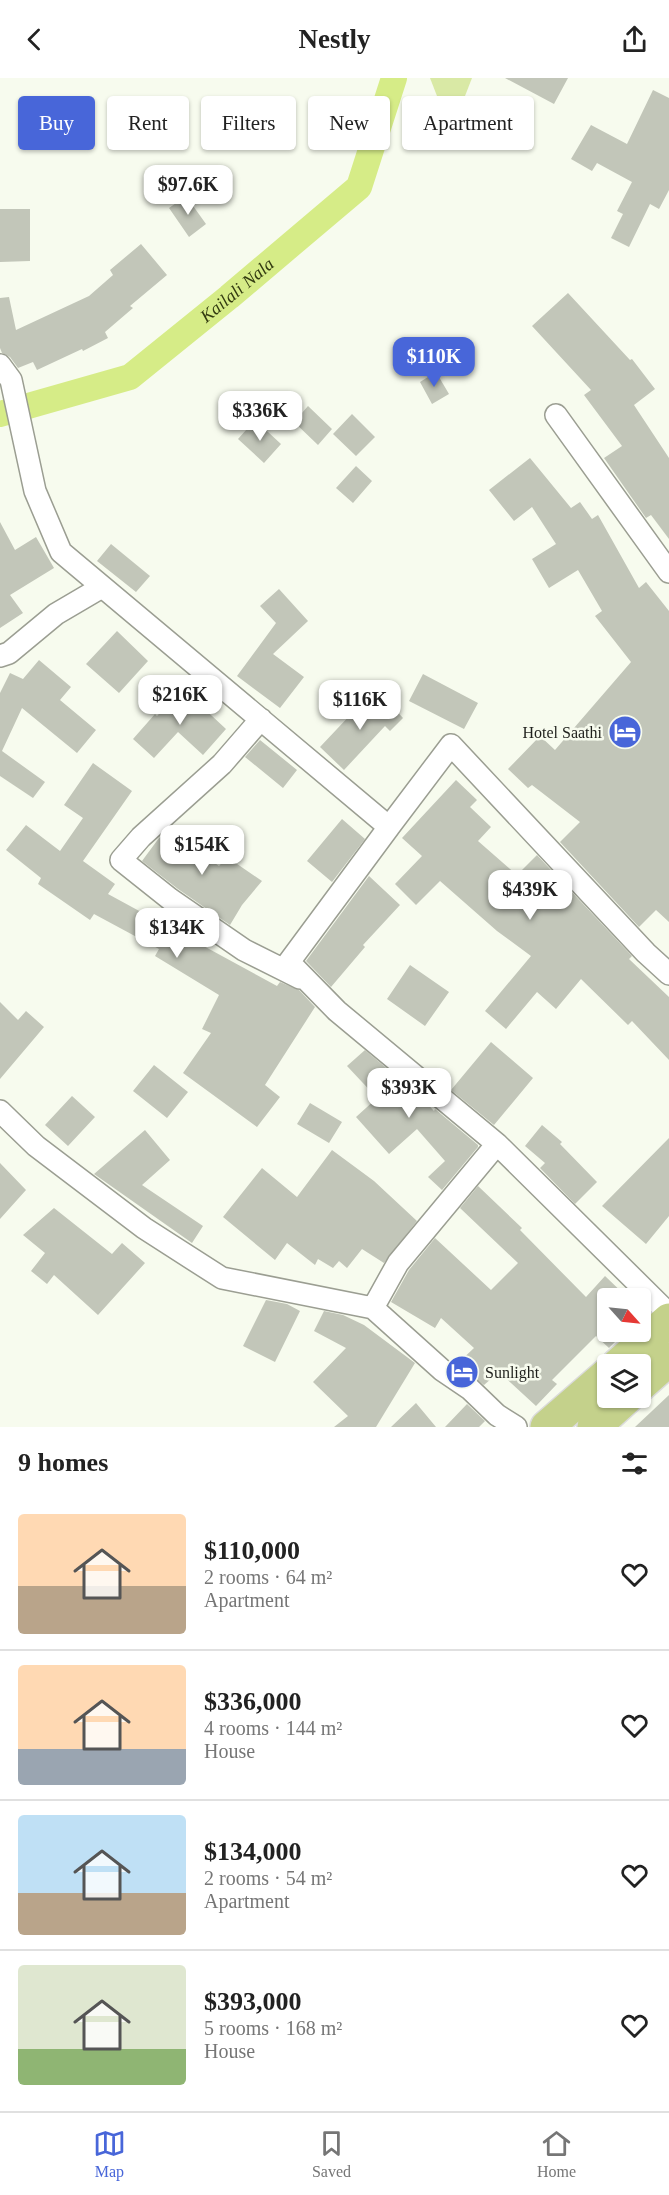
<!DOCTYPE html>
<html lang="en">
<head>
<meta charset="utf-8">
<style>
	body { margin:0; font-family:Georgia,serif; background:#f6f6f6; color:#222; height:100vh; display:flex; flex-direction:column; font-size:22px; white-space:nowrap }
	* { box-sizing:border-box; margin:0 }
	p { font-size:20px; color:#767676 }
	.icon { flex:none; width:33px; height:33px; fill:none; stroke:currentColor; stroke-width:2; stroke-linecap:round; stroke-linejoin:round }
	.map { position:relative; height:1349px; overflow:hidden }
	.sheet { display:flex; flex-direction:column; background:#fff; flex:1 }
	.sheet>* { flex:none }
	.banner { position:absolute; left:18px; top:18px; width:633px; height:54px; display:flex; gap:12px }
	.needle { width:39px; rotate:117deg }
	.buttons { position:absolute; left:597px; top:1210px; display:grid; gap:12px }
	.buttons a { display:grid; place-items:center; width:54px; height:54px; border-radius:6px; background:#fff; box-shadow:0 2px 4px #0004; font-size:30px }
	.price { position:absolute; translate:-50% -51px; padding:0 14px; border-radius:12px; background:#fff; color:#222; font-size:20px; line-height:39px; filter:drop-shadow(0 2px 3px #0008) }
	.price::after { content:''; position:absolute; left:50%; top:36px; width:18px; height:14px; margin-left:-9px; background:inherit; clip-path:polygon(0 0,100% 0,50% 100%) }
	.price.selected { background:#4866d9; color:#fff }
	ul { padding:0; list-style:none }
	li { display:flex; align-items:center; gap:18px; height:150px; padding:0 18px }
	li+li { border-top:2px solid #e0e0e0 }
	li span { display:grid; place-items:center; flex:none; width:168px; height:120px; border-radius:6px; color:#555 }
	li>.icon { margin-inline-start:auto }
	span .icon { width:72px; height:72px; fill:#fffc; stroke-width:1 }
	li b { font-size:26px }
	h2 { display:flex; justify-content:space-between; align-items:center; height:72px; padding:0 18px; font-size:26px }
	.tag { padding:0 21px; border-radius:6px; background:#fff; box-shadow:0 2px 4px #0004; font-size:21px; line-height:54px }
	.tag.selected { background:#4866d9; color:#fff }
	header { display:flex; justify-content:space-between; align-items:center; height:78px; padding:0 18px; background:#fff; font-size:27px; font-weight:600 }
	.tabs { display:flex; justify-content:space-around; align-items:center; height:84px; border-top:2px solid #e0e0e0; background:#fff; font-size:16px; color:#767676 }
	.tabs a { display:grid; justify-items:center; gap:3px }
	.tabs .selected { color:#4866d9 }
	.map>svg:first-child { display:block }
</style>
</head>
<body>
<header><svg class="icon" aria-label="back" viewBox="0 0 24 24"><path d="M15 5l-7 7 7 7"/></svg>Nestly<svg class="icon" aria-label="share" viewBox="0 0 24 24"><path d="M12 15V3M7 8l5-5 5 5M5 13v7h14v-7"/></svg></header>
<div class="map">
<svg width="669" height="1349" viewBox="0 0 669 1349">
	<rect width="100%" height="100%" fill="#f7fbee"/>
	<path fill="#d9e9a5" d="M 430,0 L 472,0 L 451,54 Z"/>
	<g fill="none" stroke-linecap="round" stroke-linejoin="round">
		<path stroke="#d6ec87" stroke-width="26" id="s1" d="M 0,336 L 130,299 L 229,219 L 359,109 L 394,0"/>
	</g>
	<path fill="#c2c6b9" d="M 505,0 L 568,0 L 554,26 Z
		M 653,12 L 669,20 L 669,112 L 659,131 L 650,126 L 629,169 L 611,160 L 623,136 L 617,133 L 632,104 L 597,85 L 592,93 L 571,81 L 591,47 L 627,66 Z
		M 186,118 L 206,146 L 189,159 L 169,130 Z
		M 0,131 L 30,131 L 30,183 L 0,184 Z
		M 141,166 L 167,197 L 130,228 L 133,230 L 105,254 L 108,260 L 83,273 L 82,271 L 37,292 L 33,284 L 18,290 L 10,279 L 2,275 L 0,270 L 0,220 L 9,219 L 16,252 L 89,218 L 113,197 L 110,192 Z
		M 568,215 L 630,282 L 632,281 L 655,311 L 634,327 L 669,380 L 669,461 L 651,437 L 646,440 L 604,380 L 622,368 L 584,317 L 591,312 L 532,248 Z
		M 436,294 L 449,316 L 432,326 L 420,304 Z
		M 308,328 L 332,351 L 318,367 L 294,344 Z
		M 352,336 L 375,359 L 356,378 L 333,356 Z
		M 255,342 L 281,366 L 264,385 L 238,361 Z
		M 530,380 L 571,430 L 580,424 L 592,441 L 598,437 L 639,510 L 646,504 L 669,533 L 669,844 L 656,832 L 639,849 L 560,764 L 580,744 L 532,707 L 528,710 L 508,691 L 540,658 L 555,672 L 631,584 L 595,538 L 602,533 L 578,492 L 549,510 L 532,481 L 556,466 L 532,429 L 514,443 L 489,412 Z
		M 356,388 L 372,403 L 353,425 L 336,410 Z
		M 0,444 L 15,472 L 36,459 L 54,490 L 10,517 L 23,535 L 0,550 Z
		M 111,466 L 150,498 L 136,514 L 97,483 Z
		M 279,511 L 308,543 L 273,576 L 304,599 L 280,630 L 237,598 L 276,545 L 260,528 Z
		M 117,553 L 148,583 L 119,615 L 86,586 Z
		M 39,582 L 71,609 L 60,622 L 96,652 L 77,675 L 22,630 L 2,673 L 45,704 L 33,720 L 0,698 L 0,615 L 10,595 L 23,601 Z
		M 423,596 L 478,625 L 464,651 L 409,623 Z
		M 183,611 L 226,651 L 203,677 L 178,654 L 154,680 L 133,661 L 155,636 L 157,638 Z
		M 380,615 L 403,640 L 390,653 L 385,648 L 344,692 L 320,669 L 353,634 L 357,637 Z
		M 260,662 L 297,692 L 283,710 L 245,679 Z
		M 93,685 L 132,713 L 83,783 L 115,806 L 108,816 L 277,908 L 280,904 L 299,912 L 315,929 L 265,1007 L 280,1019 L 257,1049 L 183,995 L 211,955 L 202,951 L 219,917 L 155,878 L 159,871 L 94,836 L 90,842 L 38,806 L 41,800 L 6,772 L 26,747 L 60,773 L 83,740 L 64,727 Z
		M 456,702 L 477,722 L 470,729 L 491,749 L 478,763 L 517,797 L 537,777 L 632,878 L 629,881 L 669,919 L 669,982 L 632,943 L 628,947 L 581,901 L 556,931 L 537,914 L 506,951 L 485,933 L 531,878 L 497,853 L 440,803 L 416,827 L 395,806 L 422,778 L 402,760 Z
		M 342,741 L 365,761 L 332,804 L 307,783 Z
		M 168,752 L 219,788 L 227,779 L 262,803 L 242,827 L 230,847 L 178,811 L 142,783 L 159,760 Z
		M 369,798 L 400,827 L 363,867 L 365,869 L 331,909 L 306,883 Z
		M 410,887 L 449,914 L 425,948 L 387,921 Z
		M 0,924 L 18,942 L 26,933 L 44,949 L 0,1001 Z
		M 491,964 L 533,1000 L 494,1047 L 451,1012 Z
		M 365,972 L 423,1021 L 434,1033 L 435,1031 L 478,1067 L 478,1069 L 442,1112 L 428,1099 L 445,1083 L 417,1051 L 389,1076 L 356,1039 L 377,1020 L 347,988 Z
		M 154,987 L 188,1014 L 167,1040 L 133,1013 Z
		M 72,1018 L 95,1039 L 68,1068 L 45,1047 Z
		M 310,1025 L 342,1044 L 329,1065 L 297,1046 Z
		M 542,1047 L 562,1064 L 560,1066 L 597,1104 L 575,1126 L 540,1090 L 545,1085 L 525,1068 Z
		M 145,1052 L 170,1082 L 142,1107 L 203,1148 L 192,1165 L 94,1096 Z
		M 669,1060 L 669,1138 L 646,1166 L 602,1128 Z
		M 332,1072 L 374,1103 L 417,1143 L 384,1185 L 362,1171 L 347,1190 L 339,1183 L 333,1190 L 318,1181 L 315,1187 L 287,1165 L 275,1182 L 223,1139 L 262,1090 L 297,1119 Z
		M 0,1085 L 26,1112 L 0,1141 Z
		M 478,1108 L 522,1150 L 520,1152 L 586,1219 L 605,1198 L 629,1221 L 608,1221 L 608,1254 L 625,1254 L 609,1270 L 596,1258 L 552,1302 L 557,1306 L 536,1328 L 499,1294 L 484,1307 L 457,1286 L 474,1270 L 441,1240 L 435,1250 L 391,1224 L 409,1192 L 435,1160 L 491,1212 L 518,1185 L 460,1130 Z
		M 54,1130 L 112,1176 L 122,1165 L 145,1185 L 98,1237 L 54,1197 L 47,1206 L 31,1193 L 45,1175 L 23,1157 Z
		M 266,1222 L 287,1226 L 300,1233 L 275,1284 L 243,1268 Z
		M 324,1233 L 343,1237 L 364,1247 L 415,1285 L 376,1349 L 334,1349 L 348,1338 L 313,1304 L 346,1270 L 314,1253 Z
		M 669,1317 L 669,1349 L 635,1349 Z
		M 416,1325 L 436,1349 L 391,1349 Z
		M 467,1326 L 485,1343 L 479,1349 L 445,1349 Z"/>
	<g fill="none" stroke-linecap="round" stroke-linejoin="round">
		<defs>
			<path id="street" d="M 0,287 L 11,302 L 35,413 L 61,474 L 389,749 L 451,667 L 646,875 L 669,896
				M 556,337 L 669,494
				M 0,578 L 9,575 L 56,536 L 102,509
				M 261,641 L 222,686 L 141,759 L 121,782 L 170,821 L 244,872 L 300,900
				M 389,749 L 289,884 L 337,933 L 497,1066 L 669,1236
				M 0,1033 L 36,1068 L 144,1150 L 222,1200 L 373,1230 L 442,1292 L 470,1311 L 497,1337 L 516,1349
				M 373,1230 L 398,1185 L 497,1066"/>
			<path id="primary" d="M 618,1287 L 669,1242
				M 640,1307 L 669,1281
				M 547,1349 L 608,1296
				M 594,1349 L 626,1320"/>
		</defs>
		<use href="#street" stroke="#9b9e92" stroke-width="24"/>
		<use href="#primary" stroke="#dbdbdb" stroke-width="36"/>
		<use href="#street" stroke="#fff" stroke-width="21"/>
		<use href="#primary" stroke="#c4d18b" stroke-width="33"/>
	</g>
	<defs>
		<symbol id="hotel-disc" viewBox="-11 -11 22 22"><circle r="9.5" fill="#4866d9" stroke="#f7fbee"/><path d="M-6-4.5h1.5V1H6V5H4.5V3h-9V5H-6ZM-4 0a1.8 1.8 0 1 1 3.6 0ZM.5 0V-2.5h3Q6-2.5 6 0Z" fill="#fff"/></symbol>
	</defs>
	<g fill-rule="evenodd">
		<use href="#hotel-disc" x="606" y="635" width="38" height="38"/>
		<use href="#hotel-disc" x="443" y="1275" width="38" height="38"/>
	</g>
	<g text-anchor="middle" stroke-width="5" stroke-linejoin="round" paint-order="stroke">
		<g font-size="16" fill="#1f201c" stroke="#f7fbee" text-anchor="end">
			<text x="602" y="660">Hotel Saathi</text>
			<text x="485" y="1300" text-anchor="start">Sunlight</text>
		</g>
		<g font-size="18" font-style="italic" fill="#333b11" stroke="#f7fbee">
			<text dy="6" stroke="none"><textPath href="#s1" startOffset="273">Kailali Nala</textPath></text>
		</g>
	</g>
</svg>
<div class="buttons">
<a><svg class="needle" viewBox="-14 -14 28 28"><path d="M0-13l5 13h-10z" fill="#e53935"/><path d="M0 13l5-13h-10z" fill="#767676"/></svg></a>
<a><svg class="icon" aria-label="layers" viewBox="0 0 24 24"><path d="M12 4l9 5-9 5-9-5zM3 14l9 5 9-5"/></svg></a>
</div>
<b class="price" style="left:188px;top:138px">$97.6K</b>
<b class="price selected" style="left:434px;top:310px">$110K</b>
<b class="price" style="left:260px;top:364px">$336K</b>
<b class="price" style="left:180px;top:648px">$216K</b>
<b class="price" style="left:360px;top:653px">$116K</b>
<b class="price" style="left:202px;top:798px">$154K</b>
<b class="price" style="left:530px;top:843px">$439K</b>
<b class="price" style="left:177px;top:881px">$134K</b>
<b class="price" style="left:409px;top:1041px">$393K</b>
<div class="banner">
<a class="tag selected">Buy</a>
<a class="tag">Rent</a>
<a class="tag">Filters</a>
<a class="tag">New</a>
<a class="tag">Apartment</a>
</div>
</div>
<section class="sheet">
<h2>9 homes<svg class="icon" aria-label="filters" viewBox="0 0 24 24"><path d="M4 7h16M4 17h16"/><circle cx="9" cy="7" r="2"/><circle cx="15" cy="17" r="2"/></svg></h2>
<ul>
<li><span style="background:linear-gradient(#ffd9b3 60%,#b9a48a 0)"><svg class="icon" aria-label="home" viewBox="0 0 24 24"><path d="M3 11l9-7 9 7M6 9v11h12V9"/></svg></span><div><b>$110,000</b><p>2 rooms · 64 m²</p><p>Apartment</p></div><svg class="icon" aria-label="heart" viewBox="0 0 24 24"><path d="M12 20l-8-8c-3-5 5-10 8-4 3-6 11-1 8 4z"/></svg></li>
<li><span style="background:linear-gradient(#ffd9b3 70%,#9aa5b1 0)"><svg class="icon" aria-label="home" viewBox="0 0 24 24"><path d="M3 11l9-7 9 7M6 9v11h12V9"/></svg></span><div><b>$336,000</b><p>4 rooms · 144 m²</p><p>House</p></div><svg class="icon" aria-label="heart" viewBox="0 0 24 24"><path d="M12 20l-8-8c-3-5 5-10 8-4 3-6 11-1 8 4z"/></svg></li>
<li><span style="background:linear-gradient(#bfe0f5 65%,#b9a48a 0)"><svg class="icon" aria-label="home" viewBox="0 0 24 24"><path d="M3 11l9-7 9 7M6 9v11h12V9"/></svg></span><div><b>$134,000</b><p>2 rooms · 54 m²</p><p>Apartment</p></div><svg class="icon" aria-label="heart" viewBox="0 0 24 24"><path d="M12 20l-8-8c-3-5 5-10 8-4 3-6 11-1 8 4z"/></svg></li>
<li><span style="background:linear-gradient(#dfe7d0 70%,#8fb573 0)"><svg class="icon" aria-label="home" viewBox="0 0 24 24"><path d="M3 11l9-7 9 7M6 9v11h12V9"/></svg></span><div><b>$393,000</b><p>5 rooms · 168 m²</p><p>House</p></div><svg class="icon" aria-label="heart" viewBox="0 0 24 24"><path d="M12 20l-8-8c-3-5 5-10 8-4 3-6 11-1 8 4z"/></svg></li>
</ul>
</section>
<nav class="tabs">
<a class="selected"><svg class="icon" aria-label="map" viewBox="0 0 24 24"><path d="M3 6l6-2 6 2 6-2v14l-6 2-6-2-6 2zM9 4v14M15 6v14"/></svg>Map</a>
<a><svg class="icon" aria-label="saved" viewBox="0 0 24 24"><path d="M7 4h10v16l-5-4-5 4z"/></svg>Saved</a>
<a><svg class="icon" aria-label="home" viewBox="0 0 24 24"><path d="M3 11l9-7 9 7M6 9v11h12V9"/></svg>Home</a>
</nav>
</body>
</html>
